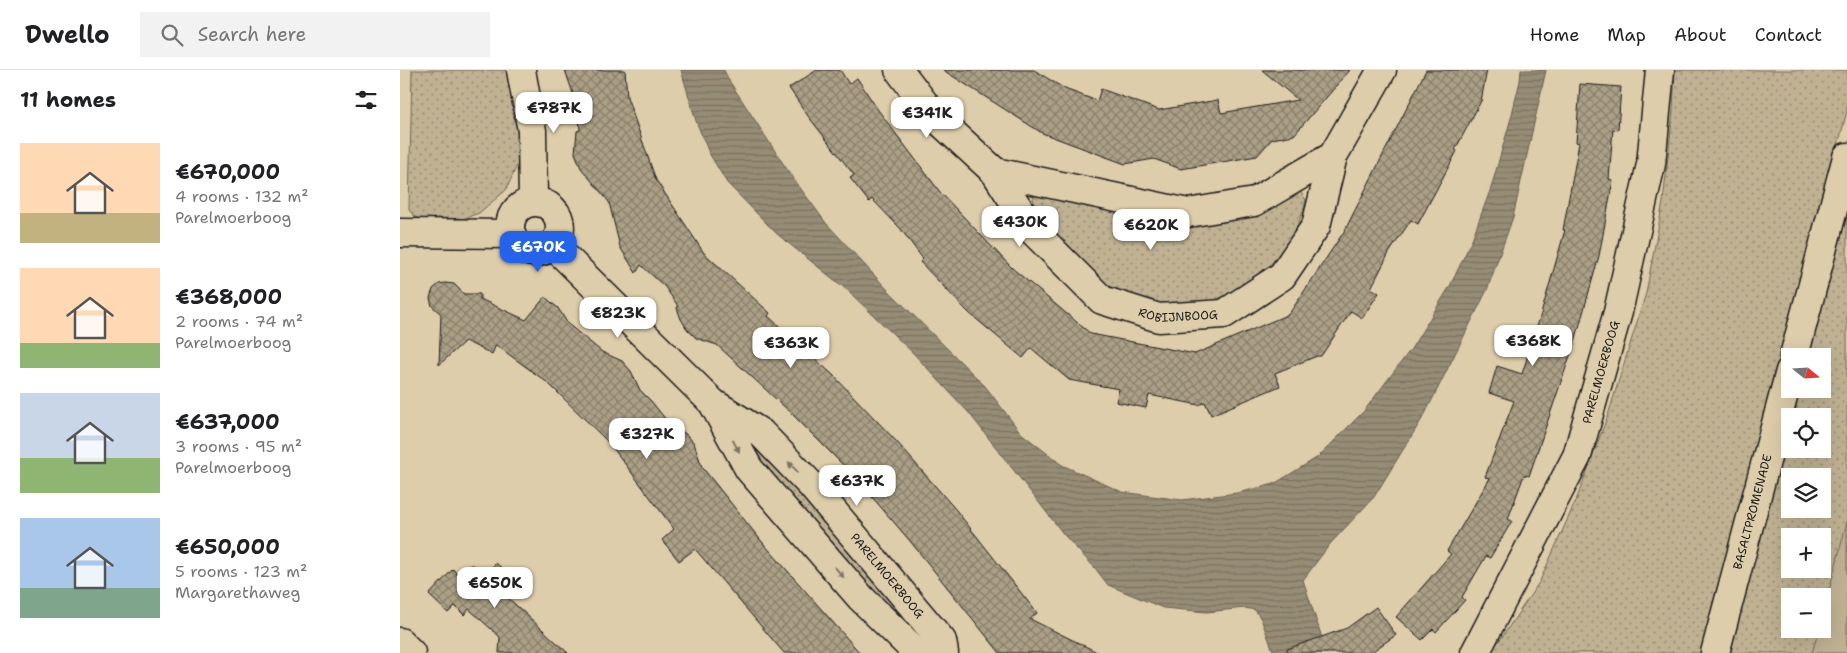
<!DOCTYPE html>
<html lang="en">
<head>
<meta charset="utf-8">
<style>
	body { margin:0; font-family:"Shantell Sans",sans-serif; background:#f2f2f2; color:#202124; height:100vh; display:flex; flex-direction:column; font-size:19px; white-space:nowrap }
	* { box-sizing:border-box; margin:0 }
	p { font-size:16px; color:#757577 }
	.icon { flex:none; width:28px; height:28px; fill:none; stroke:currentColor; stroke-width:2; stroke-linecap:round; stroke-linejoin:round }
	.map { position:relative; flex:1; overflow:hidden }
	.sheet { display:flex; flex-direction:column; background:#fff; width:400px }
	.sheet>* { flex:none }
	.needle { width:32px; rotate:108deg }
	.fabs { position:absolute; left:1381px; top:278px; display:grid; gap:10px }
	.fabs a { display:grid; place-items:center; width:50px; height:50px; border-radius:0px; background:#fff; box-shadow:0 5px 20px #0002; font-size:25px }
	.price { position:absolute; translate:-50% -42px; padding:0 11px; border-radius:10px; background:#fff; color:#222; font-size:16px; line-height:32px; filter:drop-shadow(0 1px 2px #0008) }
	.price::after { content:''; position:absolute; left:50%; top:30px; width:15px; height:11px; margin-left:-8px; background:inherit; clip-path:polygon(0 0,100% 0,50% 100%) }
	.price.active { background:#2563eb; color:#fff }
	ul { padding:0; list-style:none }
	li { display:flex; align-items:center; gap:15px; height:125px; padding:0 20px }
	li span { display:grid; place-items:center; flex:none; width:140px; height:100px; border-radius:0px; color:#555 }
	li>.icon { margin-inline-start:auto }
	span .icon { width:60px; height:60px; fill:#fffc; stroke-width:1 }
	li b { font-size:21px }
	h2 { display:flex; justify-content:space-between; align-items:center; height:60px; padding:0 20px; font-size:21px }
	header { display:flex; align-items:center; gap:30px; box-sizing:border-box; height:70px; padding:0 25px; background:#fff; border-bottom:1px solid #e0e0e0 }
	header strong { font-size:24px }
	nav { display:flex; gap:28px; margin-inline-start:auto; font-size:18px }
	.search { width:350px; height:45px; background:#f2f2f2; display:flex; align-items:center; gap:12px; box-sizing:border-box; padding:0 18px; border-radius:0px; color:#757577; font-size:19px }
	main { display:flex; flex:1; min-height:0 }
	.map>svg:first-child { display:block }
</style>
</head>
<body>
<header>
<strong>Dwello</strong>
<div class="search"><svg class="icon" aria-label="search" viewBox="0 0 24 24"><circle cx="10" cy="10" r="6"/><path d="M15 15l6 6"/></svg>Search here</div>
<nav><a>Home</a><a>Map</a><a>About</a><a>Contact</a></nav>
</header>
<main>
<section class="sheet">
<h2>11 homes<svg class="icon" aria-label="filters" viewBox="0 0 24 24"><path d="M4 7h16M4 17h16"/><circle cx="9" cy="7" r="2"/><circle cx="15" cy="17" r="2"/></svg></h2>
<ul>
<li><span style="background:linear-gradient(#ffd9b3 70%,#c2b280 0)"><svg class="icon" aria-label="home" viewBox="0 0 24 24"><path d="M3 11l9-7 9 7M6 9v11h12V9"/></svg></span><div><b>€670,000</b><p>4 rooms · 132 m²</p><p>Parelmoerboog</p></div></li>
<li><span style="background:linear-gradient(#ffd9b3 75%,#8fb573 0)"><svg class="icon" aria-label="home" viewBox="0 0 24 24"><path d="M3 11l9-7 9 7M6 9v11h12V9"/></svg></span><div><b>€368,000</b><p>2 rooms · 74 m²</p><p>Parelmoerboog</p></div></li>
<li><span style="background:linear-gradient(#c9d6e8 65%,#8fb573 0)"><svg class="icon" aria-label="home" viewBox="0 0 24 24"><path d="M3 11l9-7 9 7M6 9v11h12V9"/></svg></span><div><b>€637,000</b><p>3 rooms · 95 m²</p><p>Parelmoerboog</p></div></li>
<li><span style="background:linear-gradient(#a9c7e8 70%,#7fa58c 0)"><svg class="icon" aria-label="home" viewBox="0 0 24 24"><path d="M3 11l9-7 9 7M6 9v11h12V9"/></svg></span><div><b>€650,000</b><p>5 rooms · 123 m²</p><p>Margarethaweg</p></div></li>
</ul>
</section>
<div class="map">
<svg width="1447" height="583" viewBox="0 0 1447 583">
	<defs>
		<pattern id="grass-dots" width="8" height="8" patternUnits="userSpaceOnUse" patternTransform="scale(1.25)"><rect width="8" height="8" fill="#bfb192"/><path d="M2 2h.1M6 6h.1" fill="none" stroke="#9a8f76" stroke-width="1.8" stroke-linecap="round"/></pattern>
		<pattern id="water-rules" width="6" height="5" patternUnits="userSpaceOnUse" patternTransform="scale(1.25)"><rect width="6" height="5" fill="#978c75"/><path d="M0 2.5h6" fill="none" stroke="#7a725f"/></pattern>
		<pattern id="building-cross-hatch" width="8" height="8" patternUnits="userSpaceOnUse" patternTransform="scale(1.25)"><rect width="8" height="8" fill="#ab9f85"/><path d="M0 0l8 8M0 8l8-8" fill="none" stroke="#8a816c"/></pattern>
	</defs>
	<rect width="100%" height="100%" fill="#decdaa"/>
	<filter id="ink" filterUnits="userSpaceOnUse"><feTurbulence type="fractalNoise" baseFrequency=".02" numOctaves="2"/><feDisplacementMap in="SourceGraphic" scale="10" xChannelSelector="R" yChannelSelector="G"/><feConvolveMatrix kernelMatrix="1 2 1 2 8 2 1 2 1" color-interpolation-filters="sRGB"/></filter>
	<g filter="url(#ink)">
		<path fill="url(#grass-dots)" stroke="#6e6657" fill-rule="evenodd" d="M 12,0 L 107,0 L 118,61 L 119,91 L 106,120 L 79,143 L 46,155 L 25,154 L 15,147 L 9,140 Z
			M 1275,0 L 1447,0 L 1447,41 L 1304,583 L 1088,583 L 1100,570 L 1140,511 L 1177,428 L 1208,345 L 1246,223 L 1263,132 L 1273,41 Z
			M 638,121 L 863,141 L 900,121 L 906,130 C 901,154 885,180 867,198 C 824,241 761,246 709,216 C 692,206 679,192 666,178 C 655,166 635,144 633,128 Z
			M 1447,133 L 1447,583 L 1329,583 L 1390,350 L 1390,379 L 1422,379 L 1422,346 L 1391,346 L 1398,319 L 1422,319 L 1422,286 L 1407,286 ZM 1390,406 L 1422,406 L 1422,439 L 1390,439 ZM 1390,466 L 1422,466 L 1422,499 L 1390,499 ZM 1390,526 L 1422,526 L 1422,559 L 1390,559 Z
			M 351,370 L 394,411 L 535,583 L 466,516 L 383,419 L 349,373 Z"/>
		<path fill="#bfb192" stroke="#6e6657" d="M 1447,452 L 1447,583 L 1412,583 L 1419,559 L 1422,559 L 1423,544 Z"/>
		<path fill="url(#water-rules)" stroke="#665f51" d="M 281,0 L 324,0 L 328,9 L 390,104 L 426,153 L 486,218 L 585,316 L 621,363 L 662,395 L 722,422 L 782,430 L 837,423 L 874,414 L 918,387 L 964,341 L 1011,279 L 1050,216 L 1071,172 L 1091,118 L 1111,48 L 1120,11 L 1121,0 L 1146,0 L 1113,147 L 1087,220 L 1025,344 L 974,427 L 930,474 L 903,510 L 927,583 L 874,583 L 861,549 L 855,540 L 845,538 L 807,542 L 763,538 L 708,515 L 695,498 L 665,466 L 569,343 L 514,284 L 447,220 L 377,164 L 327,113 L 309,83 L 296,51 Z"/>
		<path fill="url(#building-cross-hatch)" stroke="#1c1c1c" d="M 165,0 L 225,0 L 227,27 L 256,110 L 304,183 L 370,243 L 368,246 L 433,305 L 496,371 L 556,440 L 637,543 L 630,549 L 699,583 L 600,583 L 510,471 L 454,406 L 389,341 L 317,275 L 296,268 L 287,259 L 281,249 L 277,238 L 278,236 L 265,217 L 241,195 L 236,203 L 220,177 L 209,132 L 181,98 L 175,83 L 177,61 L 180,60 L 178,38 Z
			M 417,0 L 440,0 L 449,14 L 457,8 L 478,40 L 540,122 L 612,198 L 691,264 L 795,284 L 889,244 L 945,160 L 1026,0 L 1087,0 L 1081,31 L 1055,80 L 1057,81 L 1018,154 L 1011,150 L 989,183 L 971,218 L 979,223 L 962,248 L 951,241 L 921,286 L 917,286 L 875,303 L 880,316 L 811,345 L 805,332 L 799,335 L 749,325 L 746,338 L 716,332 L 719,319 L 669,310 L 631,278 L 623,288 L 569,243 L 520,192 L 523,189 L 500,158 L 472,129 L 469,132 L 450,108 L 454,105 L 408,46 L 389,18 Z
			M 543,0 L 634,0 L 665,19 L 697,31 L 701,19 L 759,40 L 818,30 L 821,43 L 898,30 L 862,0 L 950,0 L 894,65 L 872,69 L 857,86 L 781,99 L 754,89 L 725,94 L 642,63 Z
			M 1180,14 L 1221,17 L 1218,60 L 1213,59 L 1209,109 L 1213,110 L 1199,186 L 1176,268 L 1129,406 L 1124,405 L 1108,449 L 1112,451 L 1090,488 L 1086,486 L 1062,527 L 1065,530 L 1036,562 L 1033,559 L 1022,570 L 996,547 L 1051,484 L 1047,481 L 1090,408 L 1085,407 L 1114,331 L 1089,323 L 1097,296 L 1122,304 L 1141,244 L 1165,160 L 1163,160 L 1179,73 L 1176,72 Z
			M 45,213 L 54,214 L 64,224 L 80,224 L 80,229 L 126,250 L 145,227 L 158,238 L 168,254 L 202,282 L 222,291 L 231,301 L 240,320 L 251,331 L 267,351 L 287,365 L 294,373 L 302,397 L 363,473 L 460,583 L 384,583 L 295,479 L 279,491 L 262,470 L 274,459 L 210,374 L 148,313 L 96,275 L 92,284 L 65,271 L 39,295 L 41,244 L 32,236 L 30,228 L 33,219 L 39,214 Z
			M 96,493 L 117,512 L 105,525 L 168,583 L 99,583 L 100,567 L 69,539 L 64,545 L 55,536 L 48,543 L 29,525 L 53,499 L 60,508 L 72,494 L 84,505 Z
			M 976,537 L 996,565 L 970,583 L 887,583 L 887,579 L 947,558 Z"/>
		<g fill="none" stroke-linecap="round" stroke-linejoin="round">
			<defs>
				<g id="street">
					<path d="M 121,0 L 132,61 L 133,132"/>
					<path d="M 499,0 L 533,45 L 595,102"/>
					<path id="s1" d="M 933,86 L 854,132 L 788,143 L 595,102 L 633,161 L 702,230 L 759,248 L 824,244 L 882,206 L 916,156 L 933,86 L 982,0"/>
					<circle cx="135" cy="157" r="25"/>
					<path d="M 0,163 L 111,164"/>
					<path id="s2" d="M 153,175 L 313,333 L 361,363 L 412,416 L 542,571 L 544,583"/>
					<path d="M 1394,286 L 1447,87"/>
					<path d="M 314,335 L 349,399 L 461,528 L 517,583"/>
					<path id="s3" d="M 1075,583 L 1177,386 L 1218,242 L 1251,94 L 1260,0"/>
					<path id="s4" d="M 1315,583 L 1390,301"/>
				</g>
				<path id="secondary" d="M 0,572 L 11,583"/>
			</defs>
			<use href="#street" stroke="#1c1c1c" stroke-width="31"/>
			<use href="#secondary" stroke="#1c1c1c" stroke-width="31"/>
			<use href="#street" stroke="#decdaa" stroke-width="28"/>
			<use href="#secondary" stroke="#decdaa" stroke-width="28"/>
		</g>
		<defs><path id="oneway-solid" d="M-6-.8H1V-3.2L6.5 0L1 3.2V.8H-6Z" transform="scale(1.25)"/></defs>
		<g fill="#7d7463">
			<use href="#oneway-solid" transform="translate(336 376) rotate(61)"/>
			<use href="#oneway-solid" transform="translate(393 397) rotate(-134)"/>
			<use href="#oneway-solid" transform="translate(439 502) rotate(49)"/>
		</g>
	</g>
	<g text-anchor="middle" stroke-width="4" stroke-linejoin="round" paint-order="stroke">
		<g font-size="12" fill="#1c1c1c" stroke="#decdaa">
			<text dy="4" stroke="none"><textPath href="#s1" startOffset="602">ROBIJNBOOG</textPath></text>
			<text dy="4" stroke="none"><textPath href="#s3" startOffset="309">PARELMOERBOOG</textPath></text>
			<text dy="4" stroke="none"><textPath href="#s4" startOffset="146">BASALTPROMENADE</textPath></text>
			<text dy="4" stroke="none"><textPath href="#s2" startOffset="472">PARELMOERBOOG</textPath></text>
		</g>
	</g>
</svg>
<div class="fabs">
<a><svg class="needle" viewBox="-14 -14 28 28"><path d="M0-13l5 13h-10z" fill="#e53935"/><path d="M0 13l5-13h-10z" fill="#757577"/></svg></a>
<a><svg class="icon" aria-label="locate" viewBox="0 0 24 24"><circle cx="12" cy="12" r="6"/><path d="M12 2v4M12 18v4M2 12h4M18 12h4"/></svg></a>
<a><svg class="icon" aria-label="layers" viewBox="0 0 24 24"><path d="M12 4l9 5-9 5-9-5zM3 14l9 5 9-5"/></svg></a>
<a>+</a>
<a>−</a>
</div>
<b class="price" style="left:154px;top:64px">€787K</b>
<b class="price" style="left:527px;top:69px">€341K</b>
<b class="price" style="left:620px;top:178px">€430K</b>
<b class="price" style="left:751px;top:181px">€620K</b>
<b class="price active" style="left:138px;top:203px">€670K</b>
<b class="price" style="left:218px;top:269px">€823K</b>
<b class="price" style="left:1133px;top:297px">€368K</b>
<b class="price" style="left:391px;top:299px">€363K</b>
<b class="price" style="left:247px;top:390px">€327K</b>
<b class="price" style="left:457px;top:437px">€637K</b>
<b class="price" style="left:95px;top:539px">€650K</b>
</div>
</main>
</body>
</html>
